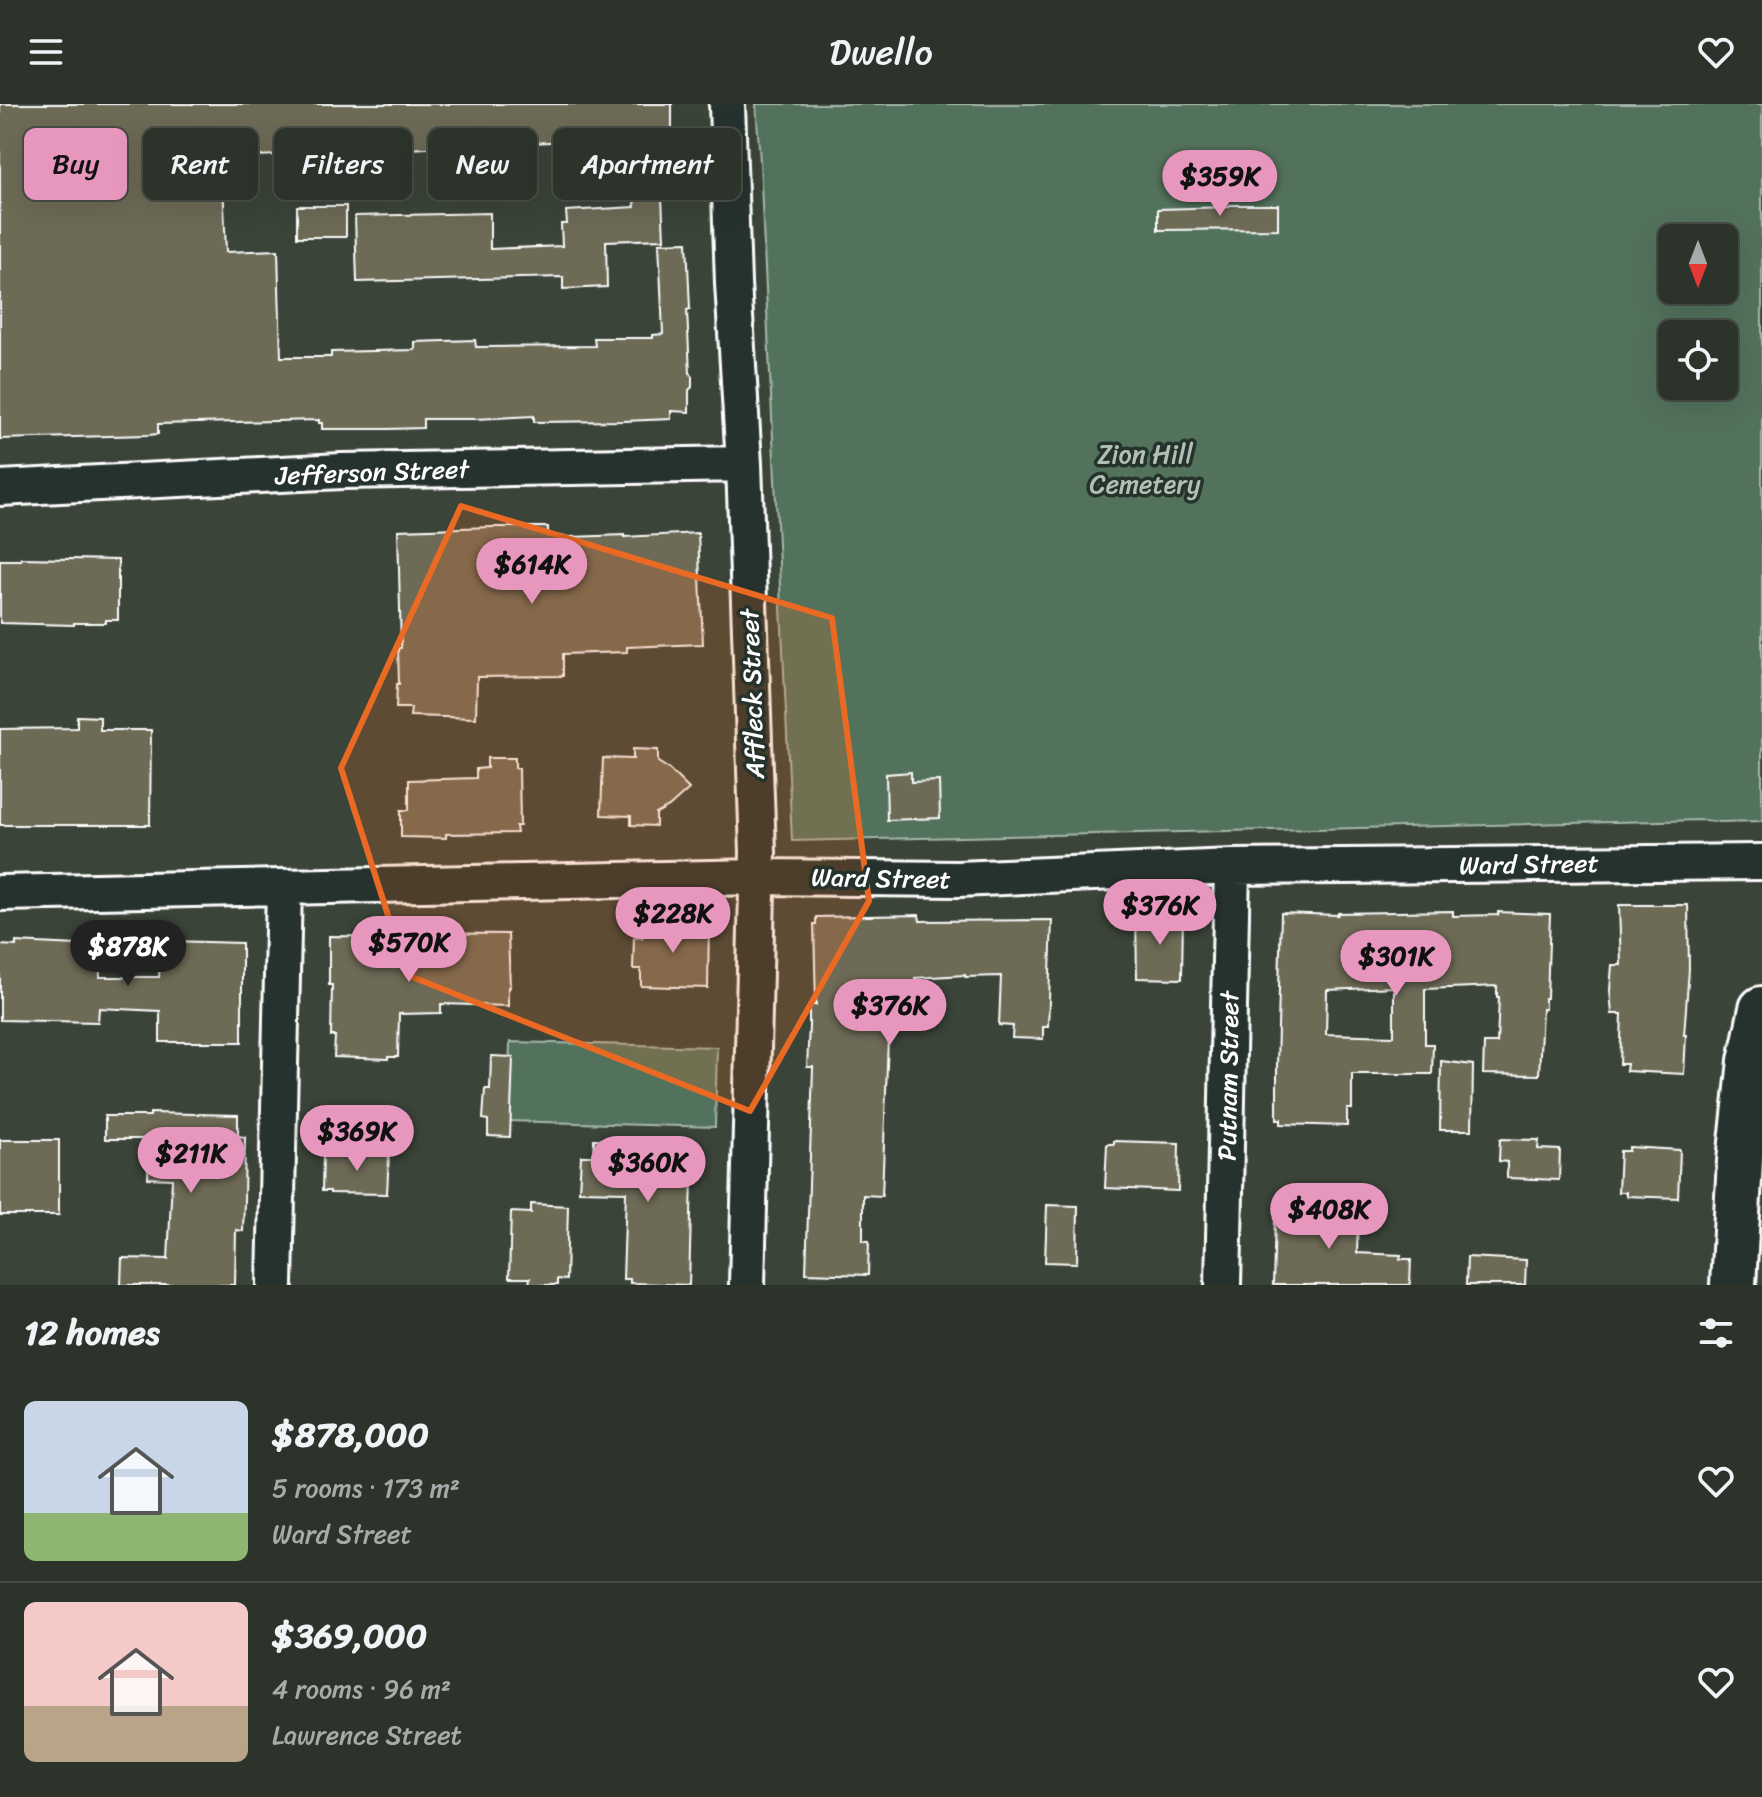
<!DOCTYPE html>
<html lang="en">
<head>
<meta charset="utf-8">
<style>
	body { margin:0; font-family:Sriracha,sans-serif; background:#343b33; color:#f1f3f6; height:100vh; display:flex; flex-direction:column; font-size:30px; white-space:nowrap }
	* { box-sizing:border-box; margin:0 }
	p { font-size:26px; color:#a6aaa9 }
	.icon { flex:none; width:44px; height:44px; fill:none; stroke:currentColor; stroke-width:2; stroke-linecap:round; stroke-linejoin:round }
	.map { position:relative; height:1181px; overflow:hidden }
	.side { display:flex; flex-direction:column; background:#2c332b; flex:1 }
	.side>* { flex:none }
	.top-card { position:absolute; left:24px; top:24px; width:800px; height:72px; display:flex; gap:16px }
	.needle { width:52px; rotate:180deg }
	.fabs { position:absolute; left:1658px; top:120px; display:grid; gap:16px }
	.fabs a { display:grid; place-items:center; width:80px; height:80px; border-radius:12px; background:#2c332b; box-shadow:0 8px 32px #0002,0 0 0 2px #484e47; font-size:40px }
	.price { position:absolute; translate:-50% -68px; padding:0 18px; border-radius:28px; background:#e797bd; color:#111; font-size:26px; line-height:52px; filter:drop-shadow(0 2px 4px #0008) }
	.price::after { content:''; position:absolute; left:50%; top:48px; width:24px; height:18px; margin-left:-12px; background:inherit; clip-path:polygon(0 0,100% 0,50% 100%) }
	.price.active { background:#222; color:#fff }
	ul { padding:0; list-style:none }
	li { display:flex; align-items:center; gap:24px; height:200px; padding:0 24px }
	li+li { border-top:2px solid #484e47 }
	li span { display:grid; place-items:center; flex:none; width:224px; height:160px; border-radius:12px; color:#555 }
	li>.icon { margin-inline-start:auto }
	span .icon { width:96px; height:96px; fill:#fffc; stroke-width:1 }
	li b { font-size:34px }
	h2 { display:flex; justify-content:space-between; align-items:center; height:96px; padding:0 24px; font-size:34px }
	.pill { padding:0 28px; border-radius:12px; background:#2c332b; box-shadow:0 8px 32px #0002,0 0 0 2px #484e47; font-size:28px; line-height:72px }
	.pill.active { background:#e797bd; color:#111 }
	header { display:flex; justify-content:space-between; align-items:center; height:104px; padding:0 24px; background:#2c332b; font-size:36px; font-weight:600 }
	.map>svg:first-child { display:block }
</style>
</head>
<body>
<header><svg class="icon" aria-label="menu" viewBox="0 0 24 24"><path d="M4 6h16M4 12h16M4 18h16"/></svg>Dwello<svg class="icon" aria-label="heart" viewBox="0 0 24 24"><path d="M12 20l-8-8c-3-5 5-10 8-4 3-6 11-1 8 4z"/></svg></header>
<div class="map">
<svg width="1762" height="1181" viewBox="0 0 1762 1181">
	<rect width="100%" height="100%" fill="#3b4439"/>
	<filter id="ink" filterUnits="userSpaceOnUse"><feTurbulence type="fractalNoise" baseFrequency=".0125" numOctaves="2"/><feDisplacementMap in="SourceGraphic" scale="16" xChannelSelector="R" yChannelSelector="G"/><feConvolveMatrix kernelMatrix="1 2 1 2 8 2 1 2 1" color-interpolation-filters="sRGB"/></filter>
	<g filter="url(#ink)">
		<path fill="#52725b" stroke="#a8b8ad" stroke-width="2" fill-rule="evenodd" d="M 756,0 L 1762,0 L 1762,717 L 1719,718 L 1704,716 L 792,737 L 760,58 ZM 1672,134 L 1724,134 L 1724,186 L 1672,186 ZM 1672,230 L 1724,230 L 1724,282 L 1672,282 Z
			M 510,938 L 717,943 L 715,1023 L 508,1017 Z"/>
		<path fill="#6d6a56" stroke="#fff" stroke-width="2" fill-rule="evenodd" d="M 0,0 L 672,0 L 672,32 L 387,46 L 387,40 L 340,40 L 340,49 L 222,53 L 226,148 L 278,146 L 281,253 L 331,253 L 331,248 L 415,246 L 415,238 L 475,236 L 476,243 L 595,242 L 594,234 L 653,234 L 653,231 L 663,230 L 659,139 L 687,138 L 690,205 L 687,206 L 690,269 L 692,272 L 692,283 L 689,286 L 689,308 L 671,307 L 671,315 L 623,317 L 534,318 L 534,312 L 476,315 L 423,315 L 423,324 L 388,325 L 322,325 L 322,319 L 319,319 L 319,316 L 158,320 L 158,330 L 148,331 L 0,335 Z
			M 662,94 L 664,135 L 606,137 L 607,183 L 563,185 L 563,173 L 357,178 L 355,112 L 490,109 L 490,145 L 562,142 L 561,120 L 567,120 L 566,107 L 635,103 L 634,95 Z
			M 1229,101 L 1278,101 L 1278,125 L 1158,126 L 1158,105 L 1229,103 Z
			M 297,102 L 346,102 L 346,133 L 297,133 Z
			M 492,423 L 548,423 L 548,432 L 571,433 L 624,431 L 624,433 L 698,429 L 703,540 L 627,543 L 627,548 L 563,550 L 563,572 L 477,573 L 476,614 L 410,612 L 411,604 L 396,604 L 397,580 L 399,580 L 398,544 L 401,544 L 398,426 Z
			M 21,454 L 118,456 L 118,516 L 106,516 L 106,519 L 74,519 L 74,521 L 0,519 L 0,456 L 21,456 Z
			M 77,612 L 100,613 L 100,626 L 151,626 L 150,721 L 0,721 L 0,625 L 77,624 Z
			M 633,645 L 658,646 L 658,658 L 669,665 L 689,685 L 669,703 L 656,710 L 656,722 L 631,721 L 631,712 L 601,711 L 603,654 L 633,655 Z
			M 487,654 L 515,654 L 515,664 L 519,664 L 520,722 L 516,722 L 517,729 L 446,730 L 446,734 L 401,733 L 401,706 L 409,706 L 409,676 L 476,674 L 476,665 L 487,664 Z
			M 911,668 L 911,678 L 939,677 L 940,714 L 887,716 L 886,670 Z
			M 1619,801 L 1688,801 L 1689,865 L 1684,931 L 1686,931 L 1684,970 L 1626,967 L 1627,960 L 1620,960 L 1622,910 L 1612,910 L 1610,886 L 1612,861 L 1621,861 Z
			M 1453,807 L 1453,812 L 1498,811 L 1498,808 L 1550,810 L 1547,894 L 1545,894 L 1545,905 L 1542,905 L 1539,971 L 1483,970 L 1484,939 L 1497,939 L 1499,893 L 1497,893 L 1497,882 L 1425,885 L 1425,940 L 1433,940 L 1432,970 L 1352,970 L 1352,1005 L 1347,1005 L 1347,1022 L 1281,1020 L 1281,1015 L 1277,1015 L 1277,961 L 1281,809 L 1338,811 L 1338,809 ZM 1394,883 L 1394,932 L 1326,930 L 1327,886 Z
			M 919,811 L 920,817 L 1052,816 L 1048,923 L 1043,923 L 1043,935 L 1012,934 L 1013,922 L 999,921 L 1001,872 L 965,873 L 965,871 L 915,874 L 915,881 L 890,882 L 882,1092 L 863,1091 L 863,1137 L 869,1137 L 868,1171 L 806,1169 L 813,963 L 807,963 L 809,922 L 809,901 L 816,901 L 814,820 L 816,820 L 816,813 Z
			M 1136,811 L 1183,811 L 1182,875 L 1137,874 Z
			M 709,818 L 708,884 L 641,882 L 641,865 L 633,865 L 634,833 L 642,834 L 642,819 Z
			M 413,829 L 508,830 L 510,883 L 508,883 L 508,902 L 441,900 L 441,909 L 399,910 L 398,953 L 388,953 L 388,955 L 334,953 L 335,932 L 331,932 L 332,881 L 329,881 L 329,832 L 412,833 Z
			M 170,837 L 242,839 L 242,938 L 160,938 L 160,907 L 99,904 L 98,918 L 0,916 L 0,841 L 16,842 L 16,838 L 99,842 L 100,873 L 159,873 L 160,856 L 170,856 Z
			M 491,952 L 513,953 L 510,1033 L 488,1032 L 488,1016 L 483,1015 L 485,985 L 490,985 Z
			M 1441,957 L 1473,961 L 1472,1026 L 1440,1026 Z
			M 150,1009 L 238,1011 L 238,1032 L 245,1033 L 244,1097 L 243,1127 L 236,1126 L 235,1181 L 121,1181 L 122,1154 L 168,1155 L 172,1075 L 148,1074 L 149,1035 L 105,1035 L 105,1012 L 150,1012 Z
			M 594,1035 L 693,1039 L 689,1181 L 630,1179 L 630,1175 L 623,1175 L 626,1088 L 579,1087 L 581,1052 L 594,1052 Z
			M 1500,1035 L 1539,1036 L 1538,1045 L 1560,1046 L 1559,1076 L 1507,1074 L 1507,1058 L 1499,1057 Z
			M 0,1036 L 59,1036 L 59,1111 L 0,1111 Z
			M 1114,1037 L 1179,1039 L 1178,1087 L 1105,1084 L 1107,1040 L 1114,1040 Z
			M 1629,1043 L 1680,1046 L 1678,1094 L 1626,1092 L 1626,1088 L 1618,1088 L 1620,1047 L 1629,1047 Z
			M 355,1045 L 381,1046 L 381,1049 L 389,1049 L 387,1090 L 330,1089 L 330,1087 L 322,1087 L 323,1052 L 354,1051 Z
			M 531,1100 L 568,1102 L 566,1176 L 557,1175 L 557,1181 L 529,1181 L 530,1174 L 509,1174 L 511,1108 L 531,1109 Z
			M 1282,1100 L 1352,1102 L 1352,1116 L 1358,1116 L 1357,1149 L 1401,1151 L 1400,1155 L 1411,1155 L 1410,1181 L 1273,1181 L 1275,1115 L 1282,1115 Z
			M 1047,1101 L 1078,1102 L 1077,1159 L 1045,1158 Z
			M 1467,1153 L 1526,1156 L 1525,1181 L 1466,1181 Z"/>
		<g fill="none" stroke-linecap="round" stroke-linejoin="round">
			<defs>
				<path id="street" d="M 727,0 L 733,179 L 744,360 L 758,748 L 747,1181
					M 0,384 L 342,367 L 744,360
					M 0,789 L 758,773 L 958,775 L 1232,763 L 1762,758
					M 275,1181 L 284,783
					M 1223,1181 L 1232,763"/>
				<path id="secondary" d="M 1733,1181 L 1740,1057 L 1751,957 L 1762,905"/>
			</defs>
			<use href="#street" stroke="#fff" stroke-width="40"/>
			<use href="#secondary" stroke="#fff" stroke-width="50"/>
			<use href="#street" stroke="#26332d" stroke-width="34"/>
			<use href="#secondary" stroke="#26332d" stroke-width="44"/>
		</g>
	</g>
	<path fill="#ea6a24" fill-opacity="0.2" stroke="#ea6a24" stroke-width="6" stroke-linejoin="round" d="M 461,402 L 832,514 L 869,797 L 750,1007 L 407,871 L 341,664 Z"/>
	<g text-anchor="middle" stroke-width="7" stroke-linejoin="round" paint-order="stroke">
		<g font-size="26" fill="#b1c0b5" stroke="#26332d">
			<text x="1145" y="359">Zion Hill<tspan x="1145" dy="30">Cemetery</tspan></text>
		</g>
		<g font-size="26" fill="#fff" stroke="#26332d">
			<text transform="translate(372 368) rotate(-2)" y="9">Jefferson Street</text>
			<text transform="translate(752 590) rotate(-92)" y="9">Affleck Street</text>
			<text transform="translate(1529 760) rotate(-1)" y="9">Ward Street</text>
			<text transform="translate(881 774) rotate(1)" y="9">Ward Street</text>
			<text transform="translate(1228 972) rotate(-89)" y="9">Putnam Street</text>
		</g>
	</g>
</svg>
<div class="fabs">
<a><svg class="needle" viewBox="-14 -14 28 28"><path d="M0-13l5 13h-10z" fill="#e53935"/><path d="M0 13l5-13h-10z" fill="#a6aaa9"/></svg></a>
<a><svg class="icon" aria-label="locate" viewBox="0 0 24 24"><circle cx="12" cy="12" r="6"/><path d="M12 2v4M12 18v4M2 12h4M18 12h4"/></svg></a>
</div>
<b class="price" style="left:1220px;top:114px">$359K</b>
<b class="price" style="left:532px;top:502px">$614K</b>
<b class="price" style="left:1160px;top:843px">$376K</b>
<b class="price" style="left:673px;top:851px">$228K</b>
<b class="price" style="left:409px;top:880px">$570K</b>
<b class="price active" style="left:128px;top:884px">$878K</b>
<b class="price" style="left:1396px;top:894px">$301K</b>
<b class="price" style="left:890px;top:943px">$376K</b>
<b class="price" style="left:357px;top:1069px">$369K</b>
<b class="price" style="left:191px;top:1091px">$211K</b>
<b class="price" style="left:648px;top:1100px">$360K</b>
<b class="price" style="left:1329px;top:1147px">$408K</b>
<div class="top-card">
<a class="pill active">Buy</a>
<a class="pill">Rent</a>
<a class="pill">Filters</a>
<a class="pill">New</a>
<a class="pill">Apartment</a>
</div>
</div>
<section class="side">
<h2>12 homes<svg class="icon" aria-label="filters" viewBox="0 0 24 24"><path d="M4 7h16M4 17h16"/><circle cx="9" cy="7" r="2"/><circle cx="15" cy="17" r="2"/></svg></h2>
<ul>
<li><span style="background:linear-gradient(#c9d6e8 70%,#8fb573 0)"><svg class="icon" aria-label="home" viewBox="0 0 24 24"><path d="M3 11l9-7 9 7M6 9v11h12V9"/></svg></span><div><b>$878,000</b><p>5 rooms · 173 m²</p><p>Ward Street</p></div><svg class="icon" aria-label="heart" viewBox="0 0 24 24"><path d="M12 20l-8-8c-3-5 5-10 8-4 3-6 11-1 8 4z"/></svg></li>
<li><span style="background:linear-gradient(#f6c9c9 65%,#b9a48a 0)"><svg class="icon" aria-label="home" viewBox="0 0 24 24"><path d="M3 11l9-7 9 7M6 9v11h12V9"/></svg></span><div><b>$369,000</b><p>4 rooms · 96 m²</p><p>Lawrence Street</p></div><svg class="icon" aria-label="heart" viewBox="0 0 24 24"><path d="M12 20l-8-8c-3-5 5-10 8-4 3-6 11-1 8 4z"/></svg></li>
</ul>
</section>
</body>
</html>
